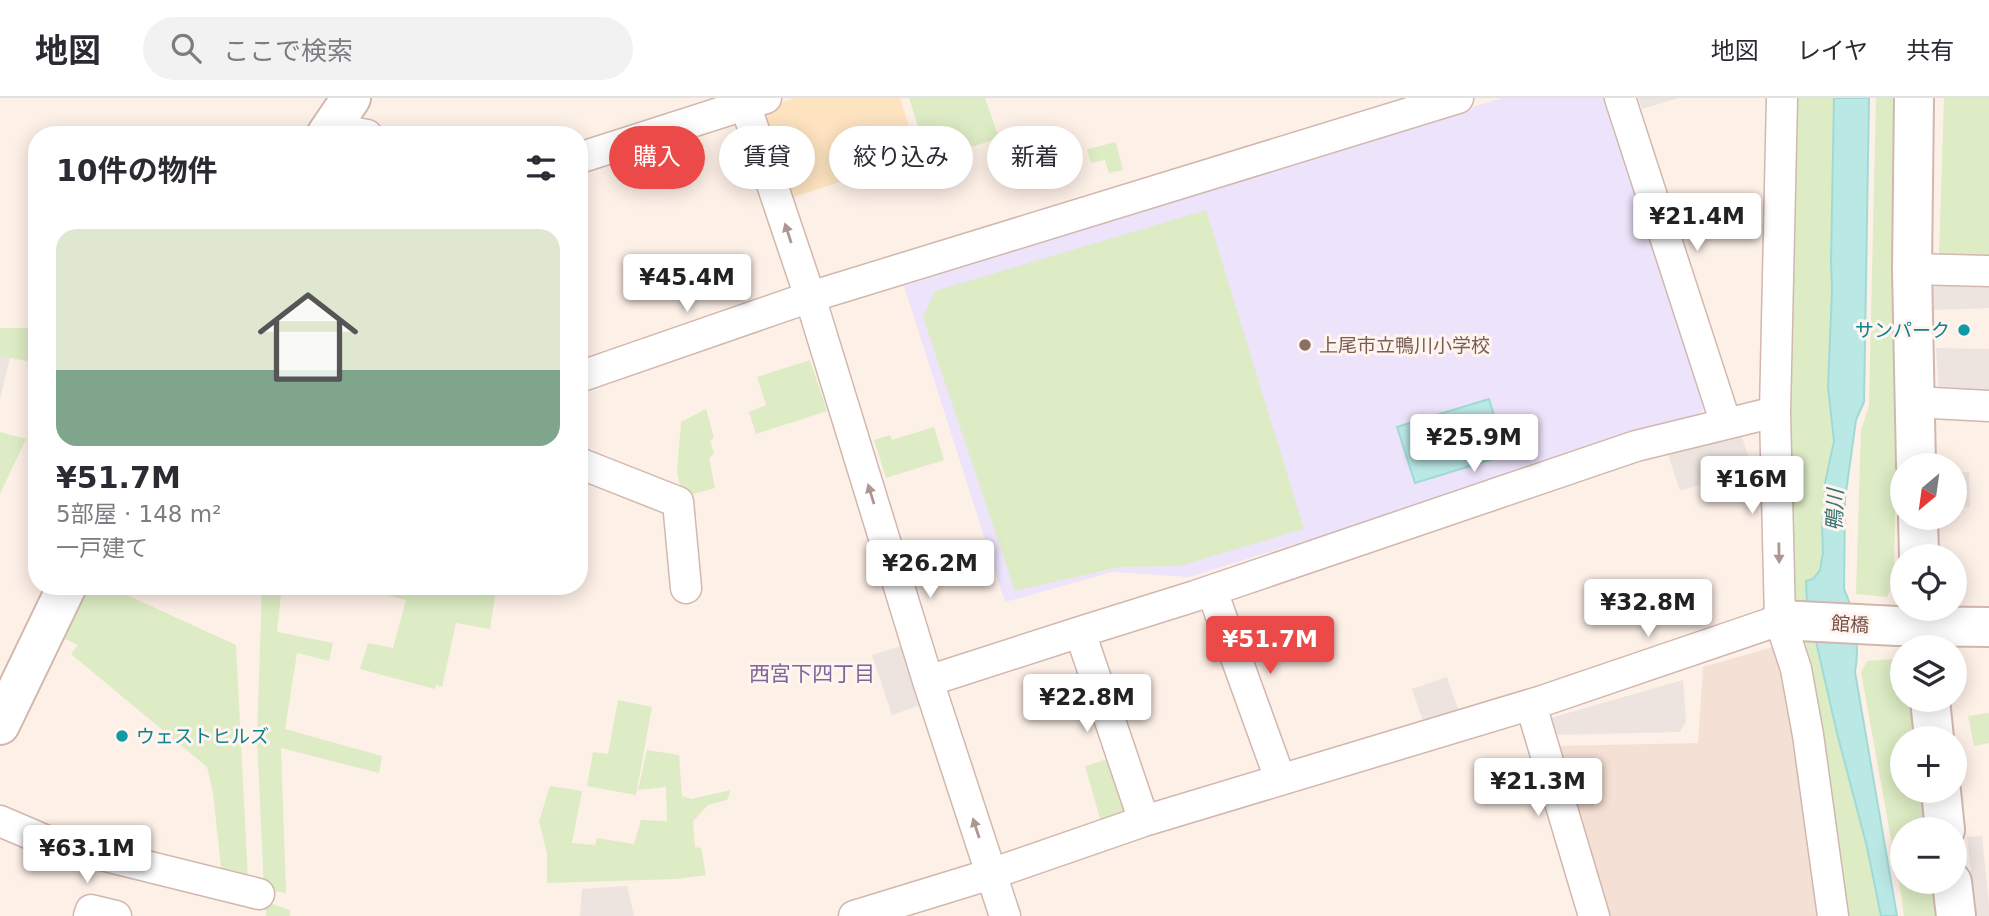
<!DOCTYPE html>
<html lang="ja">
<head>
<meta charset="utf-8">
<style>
	body { margin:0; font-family:"DejaVu Sans","Noto Sans JP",sans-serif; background:#f2f2f3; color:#2b2b33; height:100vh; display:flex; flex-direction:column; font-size:26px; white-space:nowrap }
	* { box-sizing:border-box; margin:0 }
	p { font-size:23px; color:#7c7c81 }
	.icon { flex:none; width:38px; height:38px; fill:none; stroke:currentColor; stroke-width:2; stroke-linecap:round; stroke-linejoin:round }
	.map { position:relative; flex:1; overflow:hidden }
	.panel { position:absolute; left:28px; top:28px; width:560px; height:469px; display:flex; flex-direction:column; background:#fff; border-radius:28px; box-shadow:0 4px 18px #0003 }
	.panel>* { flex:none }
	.guide { position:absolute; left:609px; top:28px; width:665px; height:63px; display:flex; gap:14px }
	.needle { width:46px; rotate:209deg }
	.controls { position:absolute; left:1890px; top:355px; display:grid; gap:14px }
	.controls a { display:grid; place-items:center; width:77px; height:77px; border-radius:50%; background:#fff; box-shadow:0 4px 18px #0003; font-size:35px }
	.price { position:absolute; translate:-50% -60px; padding:0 16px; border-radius:7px; background:#fff; color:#222; font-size:23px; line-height:46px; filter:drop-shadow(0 2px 4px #0008) }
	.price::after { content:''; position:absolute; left:50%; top:42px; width:21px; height:16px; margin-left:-10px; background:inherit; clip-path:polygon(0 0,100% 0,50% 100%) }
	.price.current { background:#eb4a48; color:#fff }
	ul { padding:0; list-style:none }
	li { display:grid; align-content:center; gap:14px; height:371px; padding:0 28px }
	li+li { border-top:2px solid #e1e1e2 }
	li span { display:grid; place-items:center; height:217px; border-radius:21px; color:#555 }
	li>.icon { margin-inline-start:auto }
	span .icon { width:126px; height:126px; fill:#fffc; stroke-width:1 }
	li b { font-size:30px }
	h2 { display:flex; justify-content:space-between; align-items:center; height:84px; padding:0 28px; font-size:30px }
	.tag { padding:0 24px; border-radius:32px; background:#fff; box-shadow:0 4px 18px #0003; font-size:24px; line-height:63px }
	.tag.current { background:#eb4a48; color:#fff }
	header { display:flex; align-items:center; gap:42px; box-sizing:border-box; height:98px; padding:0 35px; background:#fff; border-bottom:2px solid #e1e1e2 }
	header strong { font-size:33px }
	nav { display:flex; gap:38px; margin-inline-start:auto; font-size:24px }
	.search { width:490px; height:63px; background:#f2f2f3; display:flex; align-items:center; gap:18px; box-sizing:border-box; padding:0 24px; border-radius:38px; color:#7c7c81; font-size:26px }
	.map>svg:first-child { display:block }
</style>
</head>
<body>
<header>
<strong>地図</strong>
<div class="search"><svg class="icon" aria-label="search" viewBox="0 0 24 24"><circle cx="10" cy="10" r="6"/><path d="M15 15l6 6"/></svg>ここで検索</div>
<nav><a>地図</a><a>レイヤ</a><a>共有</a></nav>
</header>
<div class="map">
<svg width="1989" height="818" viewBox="0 0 1989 818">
	<rect width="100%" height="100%" fill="#fdf0e7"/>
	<path fill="#f5e0d5" d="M 1798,542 L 1844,818 L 1605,818 L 1556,648 L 1698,645 L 1703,569 Z"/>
	<path fill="#ede4e0" d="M 1638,0 L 1678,0 L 1642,11 Z
		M 1929,181 L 1989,182 L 1989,210 L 1932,212 Z
		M 1936,250 L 1989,251 L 1989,297 L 1939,294 Z
		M 0,258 L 10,260 L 0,301 Z
		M 1739,330 L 1752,370 L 1680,393 L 1667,353 Z
		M 1955,374 L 1969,374 L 1970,409 L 1959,409 L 1959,398 L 1955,398 Z
		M 901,548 L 921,607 L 892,617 L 872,557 Z
		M 1447,579 L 1460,617 L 1425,629 L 1412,591 Z
		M 1683,582 L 1686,623 L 1680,634 L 1552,637 L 1547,621 Z
		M 1982,738 L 1989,806 L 1989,818 L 1976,818 L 1967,739 Z
		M 627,788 L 634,818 L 580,818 L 582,791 Z"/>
	<path fill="#ede3fa" d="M 1502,0 L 1609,0 L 1707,306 L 1697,321 L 1189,479 L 1112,474 L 1005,504 L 904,188 Z"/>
	<path fill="#ddecc4" d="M 909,0 L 985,0 L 999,40 L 968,50 L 966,44 L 927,57 Z
		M 1790,0 L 1834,0 L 1831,163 L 1832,192 L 1828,289 L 1834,343 L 1825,385 L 1825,407 L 1822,428 L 1823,455 L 1820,472 L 1813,481 L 1806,483 L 1807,504 L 1792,505 Z
		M 1876,0 L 1901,0 L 1894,484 L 1887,499 L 1856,496 L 1861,332 L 1869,308 Z
		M 1944,0 L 1989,0 L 1989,160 L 1939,158 Z
		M 1116,44 L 1123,72 L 1109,75 L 1105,62 L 1091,65 L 1087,51 Z
		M 1206,112 L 1304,431 L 1179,468 L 1119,469 L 1015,493 L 923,219 L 935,193 Z
		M 0,230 L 37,230 L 37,265 L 0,258 Z
		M 810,262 L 827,313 L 756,336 L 749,314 L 766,307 L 757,279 Z
		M 706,311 L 714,340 L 710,343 L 714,355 L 709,360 L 715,390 L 683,399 L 677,374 L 681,324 Z
		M 934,329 L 944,362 L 886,380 L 874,342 L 890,337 L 892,342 Z
		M 0,334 L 26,341 L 0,396 Z
		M 85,488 L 107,488 L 236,547 L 248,783 L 222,778 L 213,695 L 207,669 L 71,556 L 78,547 L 59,538 Z
		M 262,488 L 282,488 L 277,534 L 333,545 L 329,563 L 297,555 L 285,631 L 382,658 L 379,675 L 281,650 L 286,795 L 264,791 L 257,639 Z
		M 384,488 L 486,488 L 496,491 L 490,531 L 456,525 L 442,589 L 436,587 L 435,591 L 360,571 L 368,545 L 393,550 L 406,502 L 383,496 Z
		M 1798,542 L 1815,542 L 1837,635 L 1867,749 L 1881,818 L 1844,818 Z
		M 1893,561 L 1902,569 L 1902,602 L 1911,602 L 1915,640 L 1902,640 L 1902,693 L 1922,693 L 1926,731 L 1902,732 L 1902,784 L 1932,784 L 1936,818 L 1904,818 L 1902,802 L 1861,574 L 1867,563 Z
		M 618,602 L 652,609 L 636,697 L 587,688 L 593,654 L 608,656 Z
		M 1989,615 L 1989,645 L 1974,648 L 1968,618 Z
		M 647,652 L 679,657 L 682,698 L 691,701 L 731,692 L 727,702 L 708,707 L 693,723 L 695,749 L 701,750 L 706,777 L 676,781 L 547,785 L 547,756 L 539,723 L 550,688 L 582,693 L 572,745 L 595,747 L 597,740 L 634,746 L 641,722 L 667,723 L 666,689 L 638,692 Z
		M 1115,659 L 1132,719 L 1102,727 L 1085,668 Z
		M 270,805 L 290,812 L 290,818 L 266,818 L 266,809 Z"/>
	<path fill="#fde3c0" d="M 795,0 L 900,0 L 919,59 L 790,100 L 761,11 Z"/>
	<path fill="#bae8e5" stroke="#a0dad7" stroke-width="2" d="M 1834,0 L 1869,0 L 1864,304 L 1856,322 L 1845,401 L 1844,491 C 1855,515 1860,548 1855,574 L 1897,818 L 1881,818 L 1867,749 L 1837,635 L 1807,504 L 1806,483 L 1813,481 L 1820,472 L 1823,455 L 1822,428 L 1825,407 L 1825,385 L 1834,343 L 1828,289 L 1832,192 L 1831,163 Z
		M 1489,301 L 1506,357 L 1415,385 L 1397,329 Z"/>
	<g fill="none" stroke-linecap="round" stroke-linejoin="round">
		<defs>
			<path id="minor" d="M 743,0 L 810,199 L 928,583 L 1005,818
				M 1620,0 L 1726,326
				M 330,30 L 367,37
				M 579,60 L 766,0
				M 1912,171 L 1989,173
				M 579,279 L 810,199 L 1458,0
				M 1914,304 L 1989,308
				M 1775,314 L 1780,522 L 1796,571 L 1808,637 L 1833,818
				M 579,365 L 678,404 L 686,490
				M 1212,493 L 1280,681
				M 1080,534 L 1144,723
				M 928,583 L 1080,534 L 1195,498 L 1636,348 L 1775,314 L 1782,0
				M 1531,607 L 1594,818
				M 0,723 L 49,744 L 259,796
				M 89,818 L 91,812 L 116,818
				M 854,818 L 991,776 L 1144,723 L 1542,603 L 1780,522"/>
			<path id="tertiary" d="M 1914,0 L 1912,171 L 1916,368
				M 326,37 L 351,0
				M 1918,420 L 1919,458
				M 1780,522 L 1897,528 L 1989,529
				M 1930,602 L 1934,640
				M 0,627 L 67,488
				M 1941,693 L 1945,732
				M 1952,784 L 1956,818"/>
		</defs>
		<use href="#minor" stroke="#d2b7ae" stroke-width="33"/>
		<use href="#tertiary" stroke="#d2b7ae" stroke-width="42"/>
		<use href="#minor" stroke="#fff" stroke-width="30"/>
		<use href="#tertiary" stroke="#fff" stroke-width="38"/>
	</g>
	<defs><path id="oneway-solid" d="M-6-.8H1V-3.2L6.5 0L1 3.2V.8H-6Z" transform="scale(1.75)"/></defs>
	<g fill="#ae9692">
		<use href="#oneway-solid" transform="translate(788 135) rotate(-108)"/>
		<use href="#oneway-solid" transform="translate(871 396) rotate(-107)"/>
		<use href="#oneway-solid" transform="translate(1779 455) rotate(89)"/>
		<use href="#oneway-solid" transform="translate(976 730) rotate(-108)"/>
	</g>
	<g fill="#0f9aa8" stroke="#fff5ee" stroke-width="2.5">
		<circle cx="1964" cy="232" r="7"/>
		<circle cx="122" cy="638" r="7"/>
	</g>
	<circle fill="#8d6e63" stroke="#fff5ee" stroke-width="2.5" cx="1305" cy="247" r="7"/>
	<g text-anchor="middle" stroke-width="6" stroke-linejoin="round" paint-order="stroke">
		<g font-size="19" fill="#0d838f" stroke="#fff5ee" text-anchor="end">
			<text x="1950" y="239">サンパーク</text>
			<text x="136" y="645" text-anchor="start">ウェストヒルズ</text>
		</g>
		<g font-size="19" fill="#785e54" stroke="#fff5ee" text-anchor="start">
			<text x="1319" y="254">上尾市立鴨川小学校</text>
		</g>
		<g font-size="19" fill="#78504a" stroke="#fff5ee">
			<text transform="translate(1850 526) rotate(3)" y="7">館橋</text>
		</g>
		<g font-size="21" font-style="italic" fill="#3a7674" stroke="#fff5ee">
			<text transform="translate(1835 412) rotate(-88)" y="7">鴨川</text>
		</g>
		<g font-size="21" fill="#7e659b" stroke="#fff5ee">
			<text x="812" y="583">西宮下四丁目</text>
		</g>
	</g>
</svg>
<div class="controls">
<a><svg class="needle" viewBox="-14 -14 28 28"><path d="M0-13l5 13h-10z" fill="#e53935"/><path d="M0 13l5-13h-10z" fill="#7c7c81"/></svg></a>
<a><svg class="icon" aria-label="locate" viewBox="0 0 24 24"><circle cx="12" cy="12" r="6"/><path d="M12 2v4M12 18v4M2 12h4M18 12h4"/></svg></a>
<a><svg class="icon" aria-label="layers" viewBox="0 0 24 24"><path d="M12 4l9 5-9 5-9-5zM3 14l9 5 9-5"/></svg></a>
<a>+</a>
<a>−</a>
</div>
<b class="price" style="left:1697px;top:155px">¥21.4M</b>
<b class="price" style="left:687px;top:216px">¥45.4M</b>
<b class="price" style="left:1474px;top:376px">¥25.9M</b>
<b class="price" style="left:1752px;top:418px">¥16M</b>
<b class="price" style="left:930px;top:502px">¥26.2M</b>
<b class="price" style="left:1648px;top:541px">¥32.8M</b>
<b class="price current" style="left:1270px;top:578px">¥51.7M</b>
<b class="price" style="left:1087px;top:636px">¥22.8M</b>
<b class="price" style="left:1538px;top:720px">¥21.3M</b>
<b class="price" style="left:87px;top:787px">¥63.1M</b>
<div class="guide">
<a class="tag current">購入</a>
<a class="tag">賃貸</a>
<a class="tag">絞り込み</a>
<a class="tag">新着</a>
</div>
<section class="panel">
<h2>10件の物件<svg class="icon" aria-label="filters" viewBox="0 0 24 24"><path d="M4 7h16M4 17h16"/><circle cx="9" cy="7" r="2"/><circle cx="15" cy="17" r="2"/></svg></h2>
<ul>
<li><span style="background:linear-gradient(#dfe7d0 65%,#7fa58c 0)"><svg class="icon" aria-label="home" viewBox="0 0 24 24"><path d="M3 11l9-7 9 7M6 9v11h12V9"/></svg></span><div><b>¥51.7M</b><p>5部屋 · 148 m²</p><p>一戸建て</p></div></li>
</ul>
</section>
</div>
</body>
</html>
